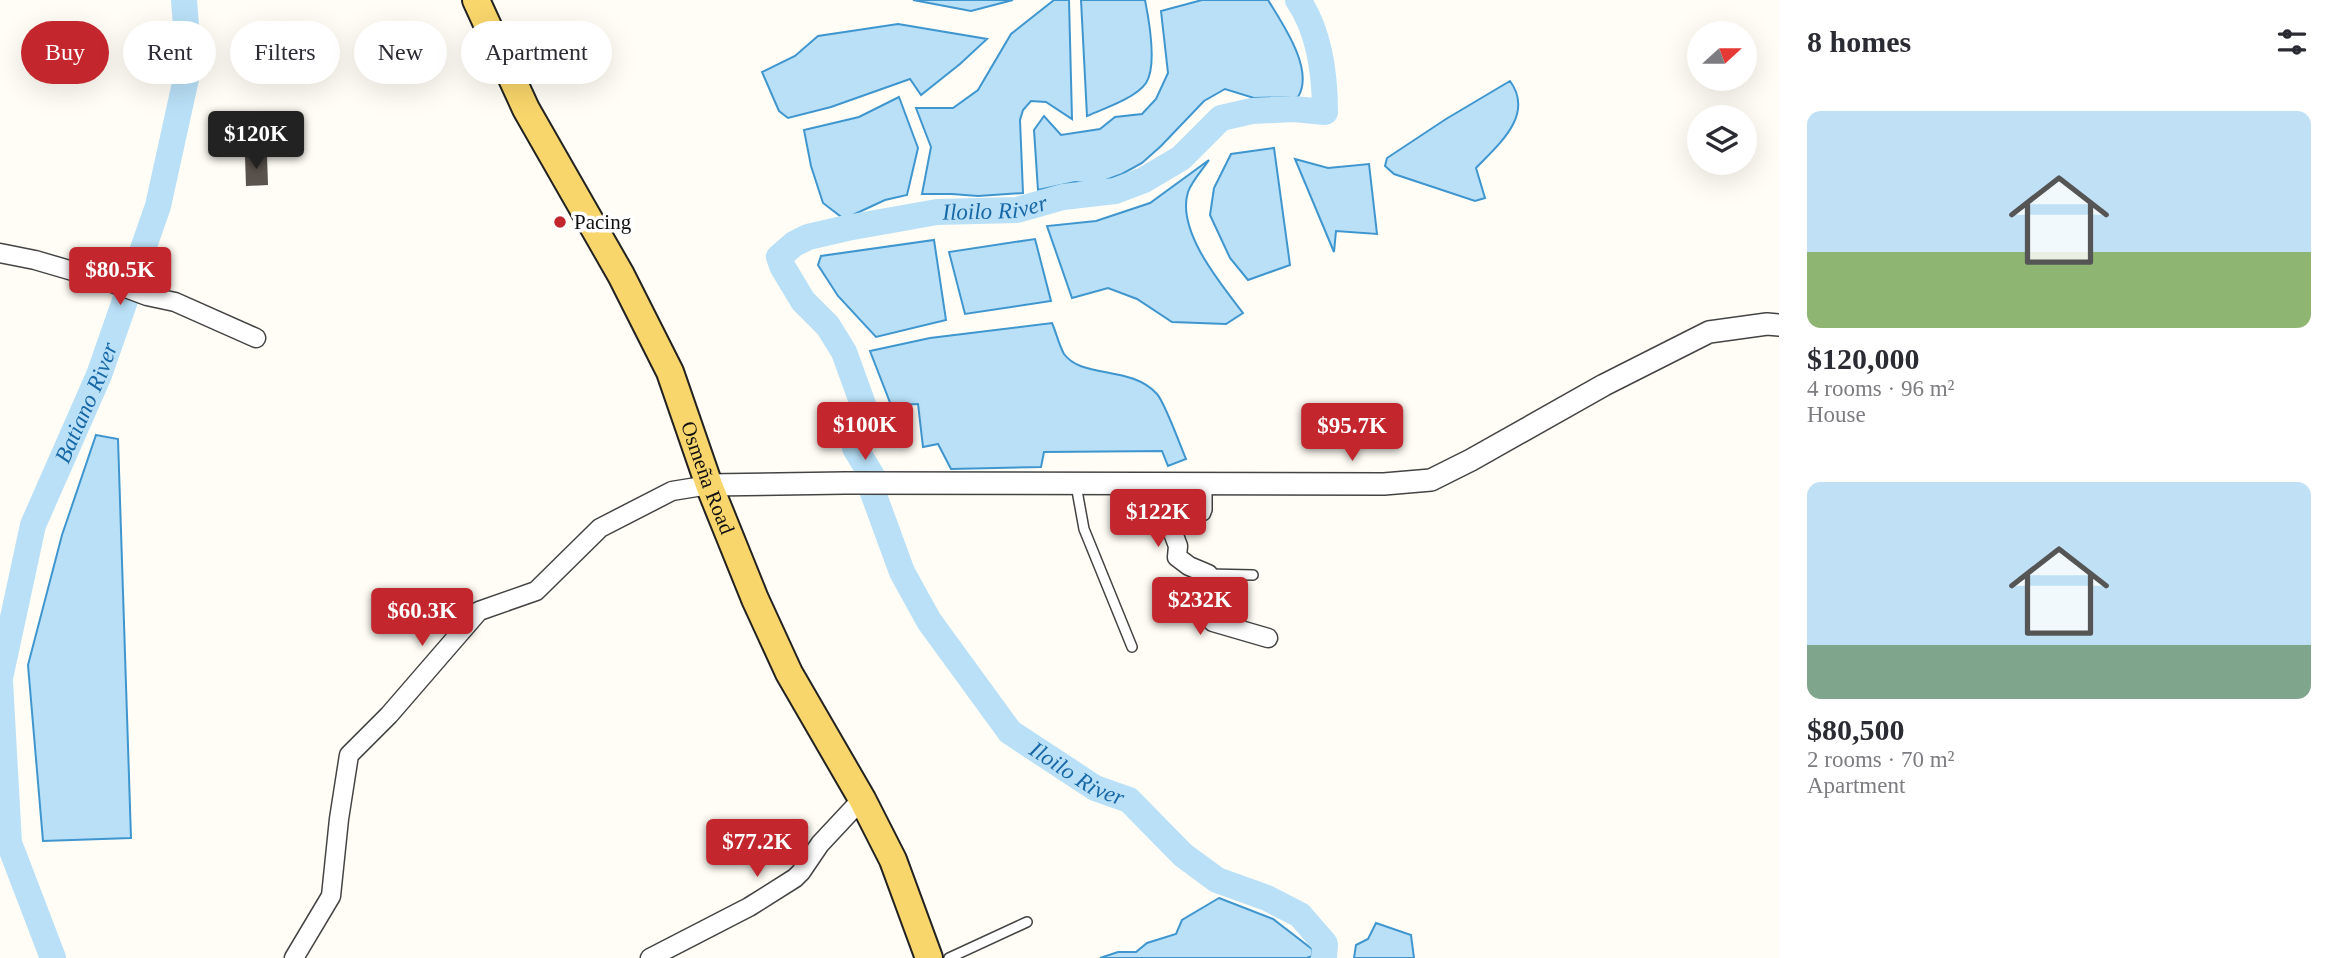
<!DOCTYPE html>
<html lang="en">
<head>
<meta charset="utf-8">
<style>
	body { margin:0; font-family:"Times New Roman",serif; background:#f7f7f7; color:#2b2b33; height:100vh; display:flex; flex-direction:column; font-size:26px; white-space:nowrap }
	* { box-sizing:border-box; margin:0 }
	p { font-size:23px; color:#7c7c81 }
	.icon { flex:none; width:38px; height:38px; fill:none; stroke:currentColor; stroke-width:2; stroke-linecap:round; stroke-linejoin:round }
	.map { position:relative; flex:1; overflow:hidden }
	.sheet { display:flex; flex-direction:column; background:#fff; width:560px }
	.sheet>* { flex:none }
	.hud { position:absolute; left:21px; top:21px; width:665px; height:63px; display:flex; gap:14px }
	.needle { width:46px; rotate:69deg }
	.buttons { position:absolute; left:1687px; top:21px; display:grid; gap:14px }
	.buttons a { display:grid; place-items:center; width:70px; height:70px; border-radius:50%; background:#fff; box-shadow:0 7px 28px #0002; font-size:35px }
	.price { position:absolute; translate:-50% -60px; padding:0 16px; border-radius:7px; background:#c4262e; color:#fff; font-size:23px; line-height:46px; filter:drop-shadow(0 2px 4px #0008) }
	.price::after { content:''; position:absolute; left:50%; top:42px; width:21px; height:16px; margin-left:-10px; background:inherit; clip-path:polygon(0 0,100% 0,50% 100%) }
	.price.current { background:#222; color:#fff }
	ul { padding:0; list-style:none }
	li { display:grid; align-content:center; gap:14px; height:371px; padding:0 28px }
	li span { display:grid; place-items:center; height:217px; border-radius:14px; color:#555 }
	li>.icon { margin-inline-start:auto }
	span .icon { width:126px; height:126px; fill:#fffc; stroke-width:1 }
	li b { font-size:30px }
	h2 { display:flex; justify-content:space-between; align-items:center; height:84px; padding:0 28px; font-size:30px }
	.pill { padding:0 24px; border-radius:32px; background:#fff; box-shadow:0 7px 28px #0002; font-size:24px; line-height:63px }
	.pill.current { background:#c4262e; color:#fff }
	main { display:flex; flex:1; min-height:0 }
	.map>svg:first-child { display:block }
</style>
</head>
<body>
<main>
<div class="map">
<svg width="1779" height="958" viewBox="0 0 1779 958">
	<rect width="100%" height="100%" fill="#fffdf5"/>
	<path fill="#b9e0f7" stroke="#3f96cf" stroke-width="2" d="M 913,0 L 1013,0 L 971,11 Z
		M 1054,0 L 1069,0 L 1072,119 L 1046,102 L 1031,101 L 1023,110 L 1020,120 L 1023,193 L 978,196 L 952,194 L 922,194 L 931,147 L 916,108 L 953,108 L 978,90 L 1011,34 Z
		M 1081,0 L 1145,0 C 1149,20 1157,66 1146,83 C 1136,98 1103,109 1087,116 Z
		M 1202,0 L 1268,0 C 1282,23 1315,70 1298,97 L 1254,98 L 1225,89 L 1204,101 L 1161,146 L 1142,163 L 1122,174 L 1095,184 L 1075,182 L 1038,190 L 1034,130 L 1044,116 L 1061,135 L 1100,129 L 1115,117 L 1142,114 L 1156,99 L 1168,73 L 1161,11 Z
		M 898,24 L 987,39 L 960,64 L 921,95 L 910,79 L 831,107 L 788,118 L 779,111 L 762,72 L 795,56 L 818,36 Z
		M 1510,81 C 1535,115 1498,145 1476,168 L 1485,198 L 1475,201 L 1394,174 L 1385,166 L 1387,158 L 1446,119 Z
		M 899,97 L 918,148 L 907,195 L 885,200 L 844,219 L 823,203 L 811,166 L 804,130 L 859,117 Z
		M 1274,148 L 1290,265 L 1248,280 L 1230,258 L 1210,215 L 1214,188 L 1231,154 Z
		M 1295,159 L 1328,168 L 1369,164 L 1377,234 L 1336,231 L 1334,252 Z
		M 1209,160 C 1203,169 1192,181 1188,192 C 1176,231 1221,284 1243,313 L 1226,324 L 1172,322 L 1137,299 L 1108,288 L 1072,298 L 1047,226 L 1096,221 L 1150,203 Z
		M 1035,239 L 1051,301 L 965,314 L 949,252 Z
		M 934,240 L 946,320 L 876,337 L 838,296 L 818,265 L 821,256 Z
		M 1052,323 C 1056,332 1059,345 1064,354 C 1082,379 1131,365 1157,394 C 1165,403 1180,445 1186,459 L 1168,466 L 1162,451 L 1044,452 L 1041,467 L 951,469 L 938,444 L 923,447 L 918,404 L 891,405 L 870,351 L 930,338 Z
		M 96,435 L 118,439 L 131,838 L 43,841 L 28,665 L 62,535 Z
		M 1219,898 L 1273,919 L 1312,949 L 1312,956 L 1307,958 L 1100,958 L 1118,952 L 1136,952 L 1147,943 L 1176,934 L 1182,920 Z
		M 1376,923 L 1411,935 L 1414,958 L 1354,958 L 1356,945 L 1368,939 Z"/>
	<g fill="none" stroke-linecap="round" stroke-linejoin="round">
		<g stroke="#b9e0f7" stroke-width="26">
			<path id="s1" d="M 872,476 L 855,448 L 857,432 L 864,422 L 865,410 L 844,352 L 828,326 L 803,301 L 782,266 L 779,257 L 794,244 L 808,237 L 847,228 L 937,212 L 1017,210 L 1063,197 L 1115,191 L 1144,180 L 1181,158 L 1221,118 L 1252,111 L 1293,109 L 1325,112 C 1325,75 1319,31 1298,0"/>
			<path id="s2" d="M 872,490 L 902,572 L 929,621 L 1010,732 L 1095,788 L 1129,800 L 1183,855 L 1217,880 L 1267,898 L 1300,915 L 1325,944 L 1324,958"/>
			<path id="s3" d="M 0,678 L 33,525 L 99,375 L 158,206 L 189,65 L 184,0"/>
			<path d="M 0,681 L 9,843 L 53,958"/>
		</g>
	</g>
	<path fill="#5a524d" d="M 245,156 L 267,156 L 268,185 L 246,186 Z"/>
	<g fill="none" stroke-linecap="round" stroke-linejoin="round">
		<defs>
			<path id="service" d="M 1076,485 L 1084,529 L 1132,647
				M 1167,517 L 1199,517 L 1205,515 L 1207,510 L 1207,485
				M 1208,574 L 1253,575
				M 949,958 L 1027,922"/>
			<path id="minor" d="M 0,253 L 35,260 L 107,281 L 147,296 L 175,302 L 256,338
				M 1166,484 L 1167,517 L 1178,546 L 1177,557 L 1189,566 L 1208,574 L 1208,616 L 1213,622 L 1268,638
				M 294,958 L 331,896 L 339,819 L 349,755 L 389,715 L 479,611 L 536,591 L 600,528 L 672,491 L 709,485
				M 650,958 L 749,907 L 795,878 L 801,872 L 820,844 L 862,799"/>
			<path id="tertiary" d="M 709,485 L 845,483 L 1384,484 L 1431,480 L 1471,460 L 1604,385 L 1709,332 L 1767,324 L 1779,325"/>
			<g id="primary">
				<path id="s4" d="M 476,0 L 526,109 L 621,275 L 670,372 L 709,485 L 755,599 L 789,673 L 862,799 L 893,860 L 929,958"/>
			</g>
		</defs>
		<use href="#service" stroke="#444" stroke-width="12"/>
		<use href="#minor" stroke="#444" stroke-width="21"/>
		<use href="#tertiary" stroke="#444" stroke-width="24"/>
		<use href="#primary" stroke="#222" stroke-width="30"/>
		<use href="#service" stroke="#fff" stroke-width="9"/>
		<use href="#minor" stroke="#fff" stroke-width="18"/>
		<use href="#tertiary" stroke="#fff" stroke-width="21"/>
		<use href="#primary" stroke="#f9d66b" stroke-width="26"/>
	</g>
	<circle fill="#c4262e" stroke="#fff" stroke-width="2.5" cx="560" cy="222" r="7"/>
	<g text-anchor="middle" stroke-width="7" stroke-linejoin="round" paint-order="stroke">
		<g font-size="21" fill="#111" stroke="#fff" text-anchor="start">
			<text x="574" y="229">Pacing</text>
		</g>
		<g font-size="21" fill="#111" stroke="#fff">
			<text dy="7" stroke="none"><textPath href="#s4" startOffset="532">Osmeña Road</textPath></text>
		</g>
		<g font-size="23" font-style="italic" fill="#1768a6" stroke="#fff">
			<text dy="8" stroke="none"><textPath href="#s1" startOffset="476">Iloilo River</textPath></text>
			<text dy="8" stroke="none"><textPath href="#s3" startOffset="290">Batiano River</textPath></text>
			<text dy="8" stroke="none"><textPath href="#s2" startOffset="360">Iloilo River</textPath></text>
		</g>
	</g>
</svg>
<div class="buttons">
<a><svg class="needle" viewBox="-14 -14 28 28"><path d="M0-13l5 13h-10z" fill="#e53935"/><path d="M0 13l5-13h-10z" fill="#7c7c81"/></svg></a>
<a><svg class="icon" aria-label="layers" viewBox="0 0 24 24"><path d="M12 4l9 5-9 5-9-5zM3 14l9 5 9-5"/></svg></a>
</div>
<b class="price current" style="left:256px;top:171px">$120K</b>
<b class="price" style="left:120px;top:307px">$80.5K</b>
<b class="price" style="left:865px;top:462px">$100K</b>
<b class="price" style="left:1352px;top:463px">$95.7K</b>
<b class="price" style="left:1158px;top:549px">$122K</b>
<b class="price" style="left:1200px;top:637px">$232K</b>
<b class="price" style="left:422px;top:648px">$60.3K</b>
<b class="price" style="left:757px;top:879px">$77.2K</b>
<div class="hud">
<a class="pill current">Buy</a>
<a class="pill">Rent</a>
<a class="pill">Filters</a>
<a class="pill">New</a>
<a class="pill">Apartment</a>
</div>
</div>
<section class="sheet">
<h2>8 homes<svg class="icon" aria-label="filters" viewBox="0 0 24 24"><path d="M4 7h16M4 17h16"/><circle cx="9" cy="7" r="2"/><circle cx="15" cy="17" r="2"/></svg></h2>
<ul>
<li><span style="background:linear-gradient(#bfe0f5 65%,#8fb573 0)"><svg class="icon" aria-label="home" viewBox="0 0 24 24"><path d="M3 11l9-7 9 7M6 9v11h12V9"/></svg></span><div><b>$120,000</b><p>4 rooms · 96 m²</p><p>House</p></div></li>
<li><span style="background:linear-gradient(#bfe0f5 75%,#7fa58c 0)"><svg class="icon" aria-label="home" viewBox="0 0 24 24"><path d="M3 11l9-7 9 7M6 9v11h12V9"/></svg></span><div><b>$80,500</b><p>2 rooms · 70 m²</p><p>Apartment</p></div></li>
</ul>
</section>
</main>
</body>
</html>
